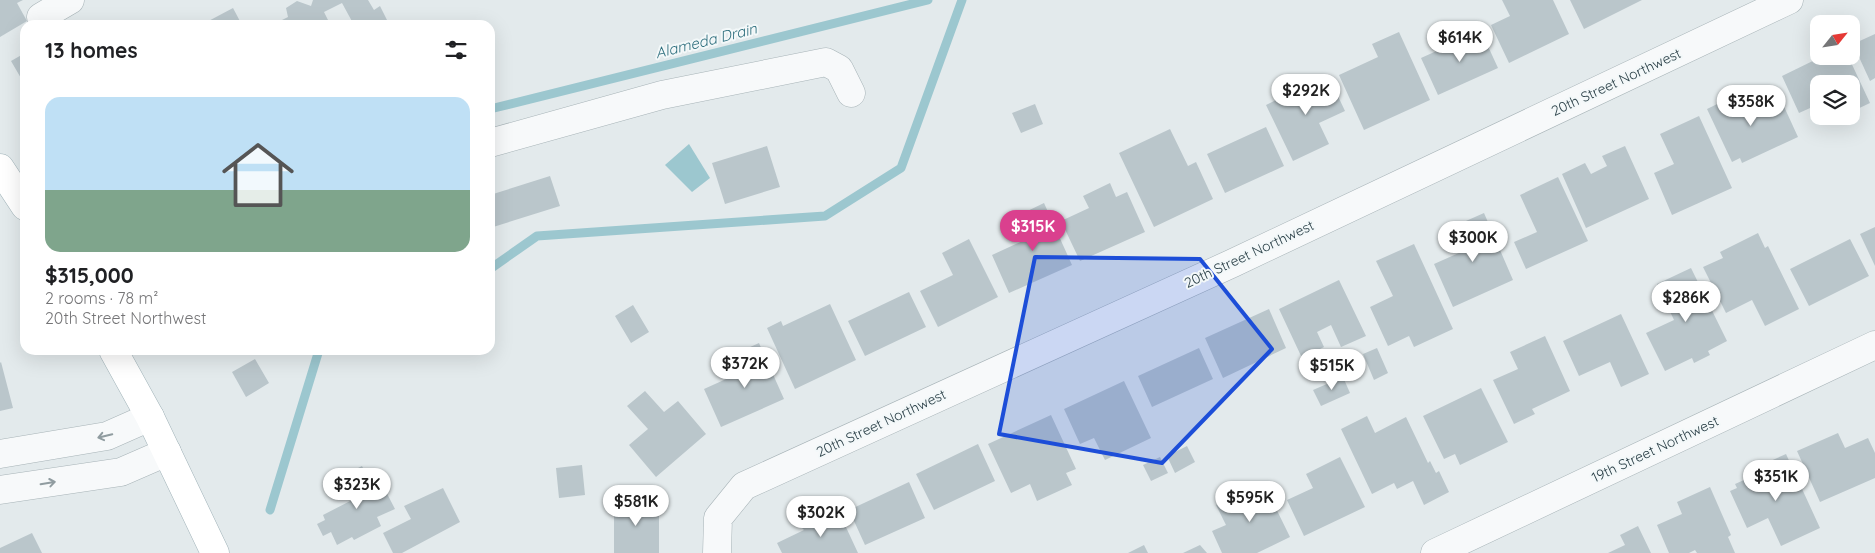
<!DOCTYPE html>
<html lang="en">
<head>
<meta charset="utf-8">
<style>
	body { margin:0; font-family:Quicksand,sans-serif; background:#f6f6f6; color:#202124; height:100vh; display:flex; flex-direction:column; font-size:19px; white-space:nowrap }
	* { box-sizing:border-box; margin:0 }
	p { font-size:16px; color:#757577 }
	.icon { flex:none; width:28px; height:28px; fill:none; stroke:currentColor; stroke-width:2; stroke-linecap:round; stroke-linejoin:round }
	.map { position:relative; flex:1; overflow:hidden }
	.side { position:absolute; left:20px; top:20px; width:475px; height:335px; display:flex; flex-direction:column; background:#fff; border-radius:15px; box-shadow:0 5px 20px #0002 }
	.side>* { flex:none }
	.needle { width:32px; rotate:60deg }
	.buttons { position:absolute; left:1810px; top:15px; display:grid; gap:10px }
	.buttons a { display:grid; place-items:center; width:50px; height:50px; border-radius:10px; background:#fff; box-shadow:0 5px 20px #0002; font-size:25px }
	.price { position:absolute; translate:-50% -42px; padding:0 11px; border-radius:18px; background:#fff; color:#222; font-size:16px; line-height:32px; filter:drop-shadow(0 1px 2px #0008) }
	.price::after { content:''; position:absolute; left:50%; top:30px; width:15px; height:11px; margin-left:-8px; background:inherit; clip-path:polygon(0 0,100% 0,50% 100%) }
	.price.current { background:#da408e; color:#fff }
	ul { padding:0; list-style:none }
	li { display:grid; align-content:center; gap:10px; height:265px; padding:0 25px }
	li span { display:grid; place-items:center; height:155px; border-radius:15px; color:#555 }
	li>.icon { margin-inline-start:auto }
	span .icon { width:90px; height:90px; fill:#fffc; stroke-width:1 }
	li b { font-size:21px }
	h2 { display:flex; justify-content:space-between; align-items:center; height:60px; padding:0 25px; font-size:21px }
	.map>svg:first-child { display:block }
</style>
</head>
<body>
<div class="map">
<svg width="1875" height="553" viewBox="0 0 1875 553">
	<rect width="100%" height="100%" fill="#e3eaec"/>
	<path fill="#9cc7cf" d="M 689,144 L 710,178 L 692,192 L 665,165 Z"/>
	<g fill="none" stroke-linecap="round" stroke-linejoin="round">
		<path stroke="#9cc7cf" stroke-width="9" d="M 490,109 L 928,0
			M 490,269 L 537,236 L 825,216 L 901,168 L 962,0
			M 270,510 L 319,350"/>
	</g>
	<path fill="#bac6cb" d="M 0,0 L 23,0 L 17,3 L 27,21 L 0,37 Z
		M 313,0 L 368,0 L 374,10 L 380,6 L 389,24 L 354,25 L 342,3 L 324,12 L 329,22 L 324,25 L 272,25 L 288,17 L 286,8 L 297,1 L 311,6 Z
		M 1502,0 L 1553,0 L 1569,34 L 1509,63 L 1491,25 L 1510,16 Z
		M 1570,0 L 1642,0 L 1584,29 Z
		M 233,8 L 242,25 L 201,25 Z
		M 1481,31 L 1498,68 L 1438,95 L 1421,58 Z
		M 1399,32 L 1430,100 L 1364,130 L 1339,75 L 1378,57 L 1372,44 Z
		M 1875,34 L 1875,78 L 1870,81 L 1853,44 Z
		M 25,53 L 25,85 L 11,61 Z
		M 1823,56 L 1848,56 L 1870,103 L 1851,112 L 1851,84 L 1819,84 L 1819,104 L 1799,113 L 1782,76 Z
		M 1328,75 L 1345,111 L 1319,123 L 1329,144 L 1293,161 L 1266,105 Z
		M 1744,91 L 1754,112 L 1781,100 L 1798,137 L 1742,163 L 1740,158 L 1732,162 L 1707,109 Z
		M 1035,104 L 1043,124 L 1021,133 L 1012,113 Z
		M 1699,116 L 1732,188 L 1672,215 L 1654,173 L 1674,164 L 1660,134 Z
		M 1266,127 L 1284,166 L 1225,193 L 1207,154 Z
		M 1170,129 L 1188,166 L 1196,162 L 1213,199 L 1154,227 L 1119,153 Z
		M 767,146 L 780,187 L 725,204 L 712,163 Z
		M 1625,146 L 1649,199 L 1586,228 L 1562,174 L 1585,163 L 1591,174 L 1607,166 L 1602,156 Z
		M 550,176 L 560,206 L 490,228 L 490,195 Z
		M 1558,177 L 1588,241 L 1526,269 L 1514,242 L 1537,232 L 1520,195 Z
		M 1110,183 L 1116,197 L 1127,192 L 1145,232 L 1080,261 L 1061,221 L 1089,208 L 1083,196 Z
		M 1044,203 L 1072,265 L 1009,293 L 992,255 L 1027,239 L 1017,216 Z
		M 1484,213 L 1513,280 L 1453,307 L 1434,264 L 1461,252 L 1450,228 Z
		M 1875,227 L 1875,266 L 1860,234 Z
		M 1758,233 L 1765,248 L 1768,246 L 1799,309 L 1765,326 L 1752,300 L 1726,313 L 1703,267 L 1723,258 L 1720,252 Z
		M 969,239 L 998,297 L 938,327 L 920,291 L 953,275 L 942,253 Z
		M 1850,239 L 1869,276 L 1809,306 L 1790,269 Z
		M 1414,244 L 1453,329 L 1414,347 L 1409,336 L 1388,346 L 1370,307 L 1393,296 L 1376,261 Z
		M 1691,268 L 1727,341 L 1708,351 L 1710,355 L 1694,363 L 1692,358 L 1665,371 L 1646,333 L 1674,320 L 1657,284 Z
		M 1339,280 L 1366,336 L 1341,347 L 1331,325 L 1317,332 L 1324,347 L 1302,358 L 1279,309 Z
		M 909,292 L 926,327 L 865,356 L 848,321 Z
		M 830,304 L 856,360 L 795,389 L 767,328 L 781,321 L 783,326 Z
		M 633,305 L 649,332 L 631,343 L 615,316 Z
		M 1269,309 L 1286,348 L 1223,378 L 1205,338 Z
		M 1621,314 L 1649,374 L 1621,387 L 1610,362 L 1579,376 L 1563,341 Z
		M 1545,336 L 1570,391 L 1532,409 L 1535,414 L 1514,424 L 1493,380 L 1518,369 L 1510,352 Z
		M 759,343 L 784,399 L 721,427 L 704,389 L 746,370 L 739,352 Z
		M 1199,348 L 1213,379 L 1152,407 L 1138,376 Z
		M 1377,348 L 1388,373 L 1374,380 L 1363,354 Z
		M 255,359 L 269,383 L 246,397 L 232,372 Z
		M 1,362 L 13,408 L 0,411 L 0,363 Z
		M 1343,377 L 1350,393 L 1321,406 L 1313,390 Z
		M 1124,381 L 1151,438 L 1105,460 L 1094,438 L 1080,444 L 1064,409 Z
		M 1481,388 L 1508,442 L 1460,465 L 1455,454 L 1444,459 L 1423,416 Z
		M 645,391 L 664,412 L 678,401 L 706,434 L 656,477 L 629,445 L 648,429 L 627,406 Z
		M 1051,415 L 1076,469 L 1066,473 L 1072,485 L 1037,501 L 1030,484 L 1011,493 L 988,444 Z
		M 1367,416 L 1375,433 L 1406,417 L 1428,463 L 1430,461 L 1436,473 L 1439,471 L 1449,492 L 1424,505 L 1413,481 L 1397,489 L 1394,483 L 1372,494 L 1341,429 Z
		M 1838,433 L 1845,448 L 1868,438 L 1875,453 L 1875,478 L 1820,502 L 1797,451 Z
		M 978,444 L 995,481 L 934,510 L 916,474 Z
		M 1187,446 L 1195,462 L 1175,473 L 1167,456 Z
		M 1786,454 L 1820,528 L 1781,546 L 1768,518 L 1747,528 L 1730,491 L 1737,488 L 1735,484 L 1769,469 L 1766,463 Z
		M 1160,457 L 1168,473 L 1151,481 L 1143,465 Z
		M 1340,457 L 1365,507 L 1304,536 L 1287,500 L 1313,488 L 1306,474 Z
		M 582,465 L 585,495 L 559,498 L 556,468 Z
		M 362,466 L 373,489 L 382,484 L 395,509 L 377,517 L 381,526 L 354,540 L 352,537 L 337,545 L 331,532 L 323,536 L 317,524 L 325,520 L 323,515 L 356,498 L 344,475 Z
		M 909,482 L 925,518 L 865,545 L 849,510 Z
		M 1263,482 L 1290,537 L 1257,553 L 1222,553 L 1212,531 L 1226,525 L 1216,505 Z
		M 1710,487 L 1731,535 L 1728,537 L 1735,553 L 1697,553 L 1695,550 L 1689,553 L 1669,553 L 1657,525 L 1682,514 L 1677,502 Z
		M 443,488 L 460,522 L 402,553 L 393,553 L 383,533 L 411,519 L 404,506 Z
		M 614,502 L 659,502 L 659,553 L 614,553 Z
		M 838,510 L 858,553 L 782,553 L 777,543 L 804,530 L 802,528 Z
		M 1638,526 L 1651,553 L 1608,553 L 1625,545 L 1620,535 Z
		M 32,533 L 42,553 L 0,553 L 0,548 Z
		M 1144,545 L 1148,553 L 1128,553 Z
		M 1200,545 L 1207,553 L 1183,553 Z"/>
	<g fill="none" stroke-linecap="round" stroke-linejoin="round">
		<defs>
			<path id="minor" d="M 41,17 L 70,0
				M 490,143 L 662,95 L 826,62 L 839,69 L 851,93
				M 0,454 L 107,436 L 150,417
				M 0,490 L 121,472 L 167,452
				M 717,553 L 718,518 L 744,486 L 1233,263 L 1789,0
				M 1435,553 L 1875,345"/>
			<path id="major" d="M 0,168 L 25,206
				M 113,350 L 150,417 L 215,553"/>
		</defs>
		<use href="#minor" stroke="#a7b3b7" stroke-width="29"/>
		<use href="#major" stroke="#a1b3b9" stroke-width="29"/>
		<use href="#minor" stroke="#f7f9fa" stroke-width="28"/>
		<use href="#major" stroke="#fff" stroke-width="28"/>
	</g>
	<defs><path id="oneway-shaft" d="M-6 0H5M1.5-3L5.5 0L1.5 3" fill="none" stroke-width="1.6" stroke-linecap="round" stroke-linejoin="round" transform="scale(1.25)"/></defs>
	<g stroke="#909ca0">
		<use href="#oneway-shaft" transform="translate(105 436) rotate(166)"/>
		<use href="#oneway-shaft" transform="translate(48 483) rotate(-9)"/>
	</g>
	<path fill="#1d4ed8" fill-opacity="0.2" stroke="#1d4ed8" stroke-width="4" stroke-linejoin="round" d="M 1035,257 L 1200,259 L 1272,349 L 1162,463 L 999,434 Z"/>
	<g text-anchor="middle" stroke-width="4" stroke-linejoin="round" paint-order="stroke">
		<g font-size="14" fill="#293e46" stroke="#f3f8f9">
			<text transform="translate(1616 82) rotate(-25)" y="5">20th Street Northwest</text>
			<text transform="translate(1249 254) rotate(-25)" y="5">20th Street Northwest</text>
			<text transform="translate(881 423) rotate(-25)" y="5">20th Street Northwest</text>
			<text transform="translate(1655 449) rotate(-25)" y="5">19th Street Northwest</text>
		</g>
		<g font-size="15" font-style="italic" fill="#2f6f7e" stroke="#f3f8f9">
			<text transform="translate(706 41) rotate(-14)" y="5">Alameda Drain</text>
		</g>
	</g>
</svg>
<div class="buttons">
<a><svg class="needle" viewBox="-14 -14 28 28"><path d="M0-13l5 13h-10z" fill="#e53935"/><path d="M0 13l5-13h-10z" fill="#757577"/></svg></a>
<a><svg class="icon" aria-label="layers" viewBox="0 0 24 24"><path d="M12 4l9 5-9 5-9-5zM3 14l9 5 9-5"/></svg></a>
</div>
<b class="price" style="left:1460px;top:63px">$614K</b>
<b class="price" style="left:1306px;top:116px">$292K</b>
<b class="price" style="left:1751px;top:127px">$358K</b>
<b class="price current" style="left:1033px;top:252px">$315K</b>
<b class="price" style="left:1473px;top:263px">$300K</b>
<b class="price" style="left:1686px;top:323px">$286K</b>
<b class="price" style="left:745px;top:389px">$372K</b>
<b class="price" style="left:1332px;top:391px">$515K</b>
<b class="price" style="left:1776px;top:502px">$351K</b>
<b class="price" style="left:357px;top:510px">$323K</b>
<b class="price" style="left:1250px;top:523px">$595K</b>
<b class="price" style="left:636px;top:527px">$581K</b>
<b class="price" style="left:821px;top:538px">$302K</b>
<section class="side">
<h2>13 homes<svg class="icon" aria-label="filters" viewBox="0 0 24 24"><path d="M4 7h16M4 17h16"/><circle cx="9" cy="7" r="2"/><circle cx="15" cy="17" r="2"/></svg></h2>
<ul>
<li><span style="background:linear-gradient(#bfe0f5 60%,#7fa58c 0)"><svg class="icon" aria-label="home" viewBox="0 0 24 24"><path d="M3 11l9-7 9 7M6 9v11h12V9"/></svg></span><div><b>$315,000</b><p>2 rooms · 78 m²</p><p>20th Street Northwest</p></div></li>
</ul>
</section>
</div>
</body>
</html>
